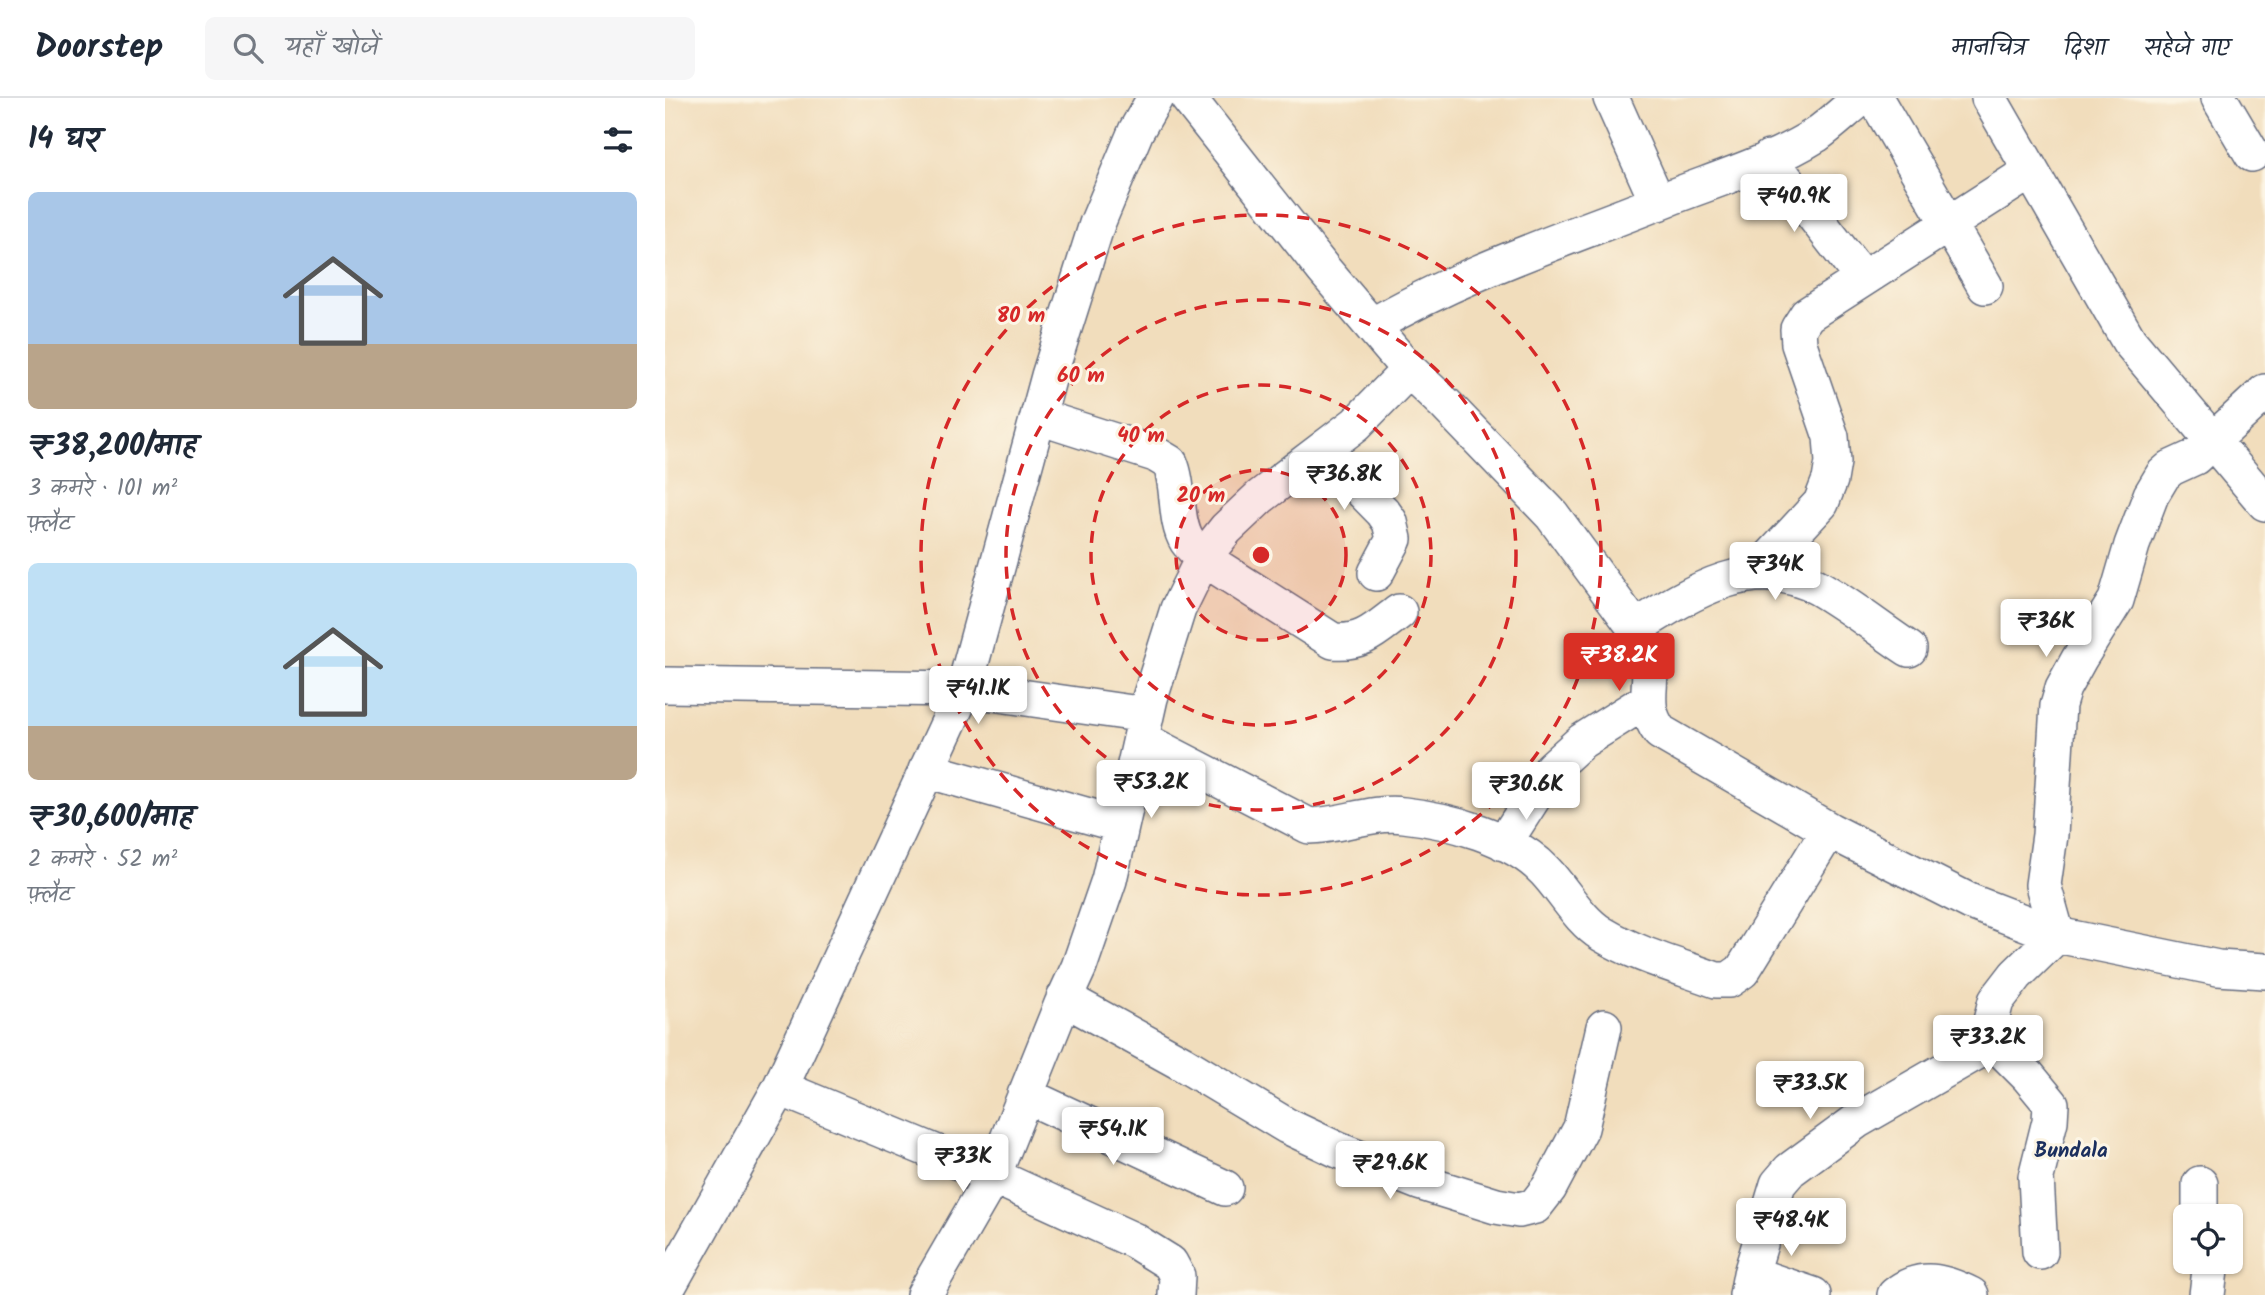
<!DOCTYPE html>
<html lang="hi">
<head>
<meta charset="utf-8">
<style>
	body { margin:0; font-family:Kalam,"Playpen Sans Deva",sans-serif; background:#f6f6f7; color:#1f2937; height:100vh; display:flex; flex-direction:column; font-size:26px; white-space:nowrap }
	* { box-sizing:border-box; margin:0 }
	p { font-size:23px; color:#747a83 }
	.icon { flex:none; width:38px; height:38px; fill:none; stroke:currentColor; stroke-width:2; stroke-linecap:round; stroke-linejoin:round }
	.map { position:relative; flex:1; overflow:hidden }
	.details { display:flex; flex-direction:column; background:#fff; width:665px }
	.details>* { flex:none }
	.buttons { position:absolute; left:1508px; top:1106px; display:grid; gap:14px }
	.buttons a { display:grid; place-items:center; width:70px; height:70px; border-radius:10px; background:#fff; box-shadow:0 2px 5px #0004; font-size:35px }
	.price { position:absolute; translate:-50% -60px; padding:0 16px; border-radius:7px; background:#fff; color:#222; font-size:23px; line-height:46px; filter:drop-shadow(0 2px 4px #0008) }
	.price::after { content:''; position:absolute; left:50%; top:42px; width:21px; height:16px; margin-left:-10px; background:inherit; clip-path:polygon(0 0,100% 0,50% 100%) }
	.price.selected { background:#d93025; color:#fff }
	ul { padding:0; list-style:none }
	li { display:grid; align-content:center; gap:14px; height:371px; padding:0 28px }
	li span { display:grid; place-items:center; height:217px; border-radius:10px; color:#555 }
	li>.icon { margin-inline-start:auto }
	span .icon { width:126px; height:126px; fill:#fffc; stroke-width:1 }
	li b { font-size:30px }
	h2 { display:flex; justify-content:space-between; align-items:center; height:84px; padding:0 28px; font-size:30px }
	header { display:flex; align-items:center; gap:42px; box-sizing:border-box; height:98px; padding:0 35px; background:#fff; border-bottom:2px solid #e0e1e3 }
	header strong { font-size:33px }
	nav { display:flex; gap:38px; margin-inline-start:auto; font-size:24px }
	.search { width:490px; height:63px; background:#f6f6f7; display:flex; align-items:center; gap:18px; box-sizing:border-box; padding:0 24px; border-radius:10px; color:#747a83; font-size:26px }
	main { display:flex; flex:1; min-height:0 }
	.map>svg:first-child { display:block }
</style>
</head>
<body>
<header>
<strong>Doorstep</strong>
<div class="search"><svg class="icon" aria-label="search" viewBox="0 0 24 24"><circle cx="10" cy="10" r="6"/><path d="M15 15l6 6"/></svg>यहाँ खोजें</div>
<nav><a>मानचित्र</a><a>दिशा</a><a>सहेजे गए</a></nav>
</header>
<main>
<section class="details">
<h2>14 घर<svg class="icon" aria-label="filters" viewBox="0 0 24 24"><path d="M4 7h16M4 17h16"/><circle cx="9" cy="7" r="2"/><circle cx="15" cy="17" r="2"/></svg></h2>
<ul>
<li><span style="background:linear-gradient(#a9c7e8 70%,#b9a48a 0)"><svg class="icon" aria-label="home" viewBox="0 0 24 24"><path d="M3 11l9-7 9 7M6 9v11h12V9"/></svg></span><div><b>₹38,200/माह</b><p>3 कमरे · 101 m²</p><p>फ़्लैट</p></div></li>
<li><span style="background:linear-gradient(#bfe0f5 75%,#b9a48a 0)"><svg class="icon" aria-label="home" viewBox="0 0 24 24"><path d="M3 11l9-7 9 7M6 9v11h12V9"/></svg></span><div><b>₹30,600/माह</b><p>2 कमरे · 52 m²</p><p>फ़्लैट</p></div></li>
</ul>
</section>
<div class="map">
<svg width="1600" height="1197" viewBox="0 0 1600 1197">
	<rect width="100%" height="100%" fill="#fcf5e5"/>
	<filter id="ink" filterUnits="userSpaceOnUse"><feTurbulence type="fractalNoise" baseFrequency=".0143" numOctaves="2"/><feDisplacementMap in="SourceGraphic" scale="14" xChannelSelector="R" yChannelSelector="G"/><feConvolveMatrix kernelMatrix="1 2 1 2 8 2 1 2 1" color-interpolation-filters="sRGB"/></filter>
	<filter id="wash" filterUnits="userSpaceOnUse"><feTurbulence type="fractalNoise" baseFrequency=".00686" numOctaves="4" result="noise"/><feDisplacementMap in="SourceGraphic" scale="28" xChannelSelector="R" yChannelSelector="G"/><feGaussianBlur stdDeviation="1.57" result="paint"/><feColorMatrix in="noise" values="0 0 0 0 0 0 0 0 0 0 0 0 0 0 0 0 0 1.4 0 .05"/><feComposite in="paint" operator="in"/></filter>
	<g filter="url(#wash)">
		<rect width="100%" height="100%" fill="#f1ddbc"/>
	</g>
	<g filter="url(#ink)">
		<g fill="none" stroke-linecap="round" stroke-linejoin="round">
			<defs>
				<path id="minor" d="M 523,0 L 659,172 L 744,272 L 780,306 L 887,417 L 974,535 C 977,542 981,549 983,556 C 990,586 974,606 995,634 L 1164,732 L 1306,804 L 1392,837 L 1553,870 L 1600,873
					M 946,0 L 993,105
					M 1210,0 L 1320,188
					M 1324,0 L 1464,243 L 1600,405
					M 1554,0 L 1587,56
					M 1104,60 L 1198,181
					M 707,228 C 802,172 908,139 1009,98 C 1056,80 1108,64 1151,37 C 1167,26 1181,12 1196,0
					M 374,319 L 490,356 L 505,365 C 515,388 509,422 522,443 C 526,449 533,454 538,460 L 668,543 C 698,546 711,531 734,514
					M 657,352 L 718,414 L 725,424 L 729,441 L 711,475
					M 1091,475 L 1156,405 L 1165,382 L 1168,364 L 1166,339 L 1134,246 L 1133,231 L 1142,217 L 1366,73
					M 970,530 C 1025,495 1089,453 1154,490 C 1185,508 1214,531 1244,551
					M 0,587 L 299,591 L 481,617
					M 476,641 L 644,728 C 676,728 705,713 739,717 C 784,722 848,739 880,773 C 899,793 914,822 937,836 C 972,857 1013,868 1051,882 L 1064,882 L 1077,873 L 1164,732
					M 261,672 L 456,727
					M 839,745 L 887,670 L 917,643 L 982,602
					M 399,900 L 517,965 L 622,1028 L 673,1052 L 754,1084 L 831,1108 L 854,1112 L 870,1108 L 884,1090 L 916,1030 L 939,929
					M 115,990 L 328,1078 L 468,1142 L 505,1165 L 512,1178 L 511,1197
					M 360,997 L 560,1090
					M 1535,1086 L 1535,1110 L 1538,1118
					M 1375,1154 L 1371,1079 L 1385,1023 L 1386,1006 L 1363,978 L 1329,944 L 1326,923 L 1331,903 L 1351,877 L 1392,837 L 1378,787 L 1385,737 L 1393,607 L 1398,590 L 1414,561 L 1451,502 L 1467,447 L 1486,397 L 1498,377 L 1506,370 L 1530,359 L 1600,294
					M 1086,1176 L 1148,1197
					M 0,1194 L 115,990 L 299,591 L 384,278 L 432,126 L 471,33 L 490,0
					M 259,1197 L 328,1078 L 397,906 L 414,869 L 444,782 L 485,600 L 513,511 L 538,460 L 561,431 L 595,399 L 691,326 L 744,272
					M 1082,1197 L 1086,1176 L 1113,1086 L 1125,1072 L 1193,1022 L 1329,944
					M 1230,1197 C 1256,1176 1279,1184 1306,1197
					M 1542,1197 L 1546,1164"/>
			</defs>
			<use href="#minor" stroke="#666c7f" stroke-width="38"/>
			<use href="#minor" stroke="#fff" stroke-width="35"/>
		</g>
	</g>
	<circle cx="596" cy="457" r="85" fill="#d62828" fill-opacity=".12"/>
	<g fill="none" stroke="#d62828" stroke-width="3.5" stroke-dasharray="12 9">
		<circle cx="596" cy="457" r="85"/>
		<circle cx="596" cy="457" r="170"/>
		<circle cx="596" cy="457" r="255"/>
		<circle cx="596" cy="457" r="340"/>
	</g>
	<g text-anchor="middle" stroke-width="6" stroke-linejoin="round" paint-order="stroke">
		<g font-size="21" font-weight="bold" fill="#1b2f5e" stroke="#fcf5e5">
			<text x="1406" y="1059">Bundala</text>
		</g>
	</g>
	<circle cx="596" cy="457" r="10" fill="#d62828" stroke="#fcf5e5" stroke-width="3.5"/>
	<g font-size="21" text-anchor="middle" font-weight="bold" fill="#d62828" stroke="#fcf5e5" stroke-width="6" stroke-linejoin="round" paint-order="stroke">
		<text x="356" y="224">80 m</text>
		<text x="416" y="284">60 m</text>
		<text x="476" y="344">40 m</text>
		<text x="536" y="404">20 m</text>
	</g>
</svg>
<div class="buttons">
<a><svg class="icon" aria-label="locate" viewBox="0 0 24 24"><circle cx="12" cy="12" r="6"/><path d="M12 2v4M12 18v4M2 12h4M18 12h4"/></svg></a>
</div>
<b class="price" style="left:1129px;top:136px">₹40.9K</b>
<b class="price" style="left:679px;top:414px">₹36.8K</b>
<b class="price" style="left:1110px;top:504px">₹34K</b>
<b class="price" style="left:1381px;top:561px">₹36K</b>
<b class="price selected" style="left:954px;top:595px">₹38.2K</b>
<b class="price" style="left:313px;top:628px">₹41.1K</b>
<b class="price" style="left:486px;top:722px">₹53.2K</b>
<b class="price" style="left:861px;top:724px">₹30.6K</b>
<b class="price" style="left:1323px;top:977px">₹33.2K</b>
<b class="price" style="left:1145px;top:1023px">₹33.5K</b>
<b class="price" style="left:448px;top:1069px">₹54.1K</b>
<b class="price" style="left:298px;top:1096px">₹33K</b>
<b class="price" style="left:725px;top:1103px">₹29.6K</b>
<b class="price" style="left:1126px;top:1160px">₹48.4K</b>
</div>
</main>
</body>
</html>
